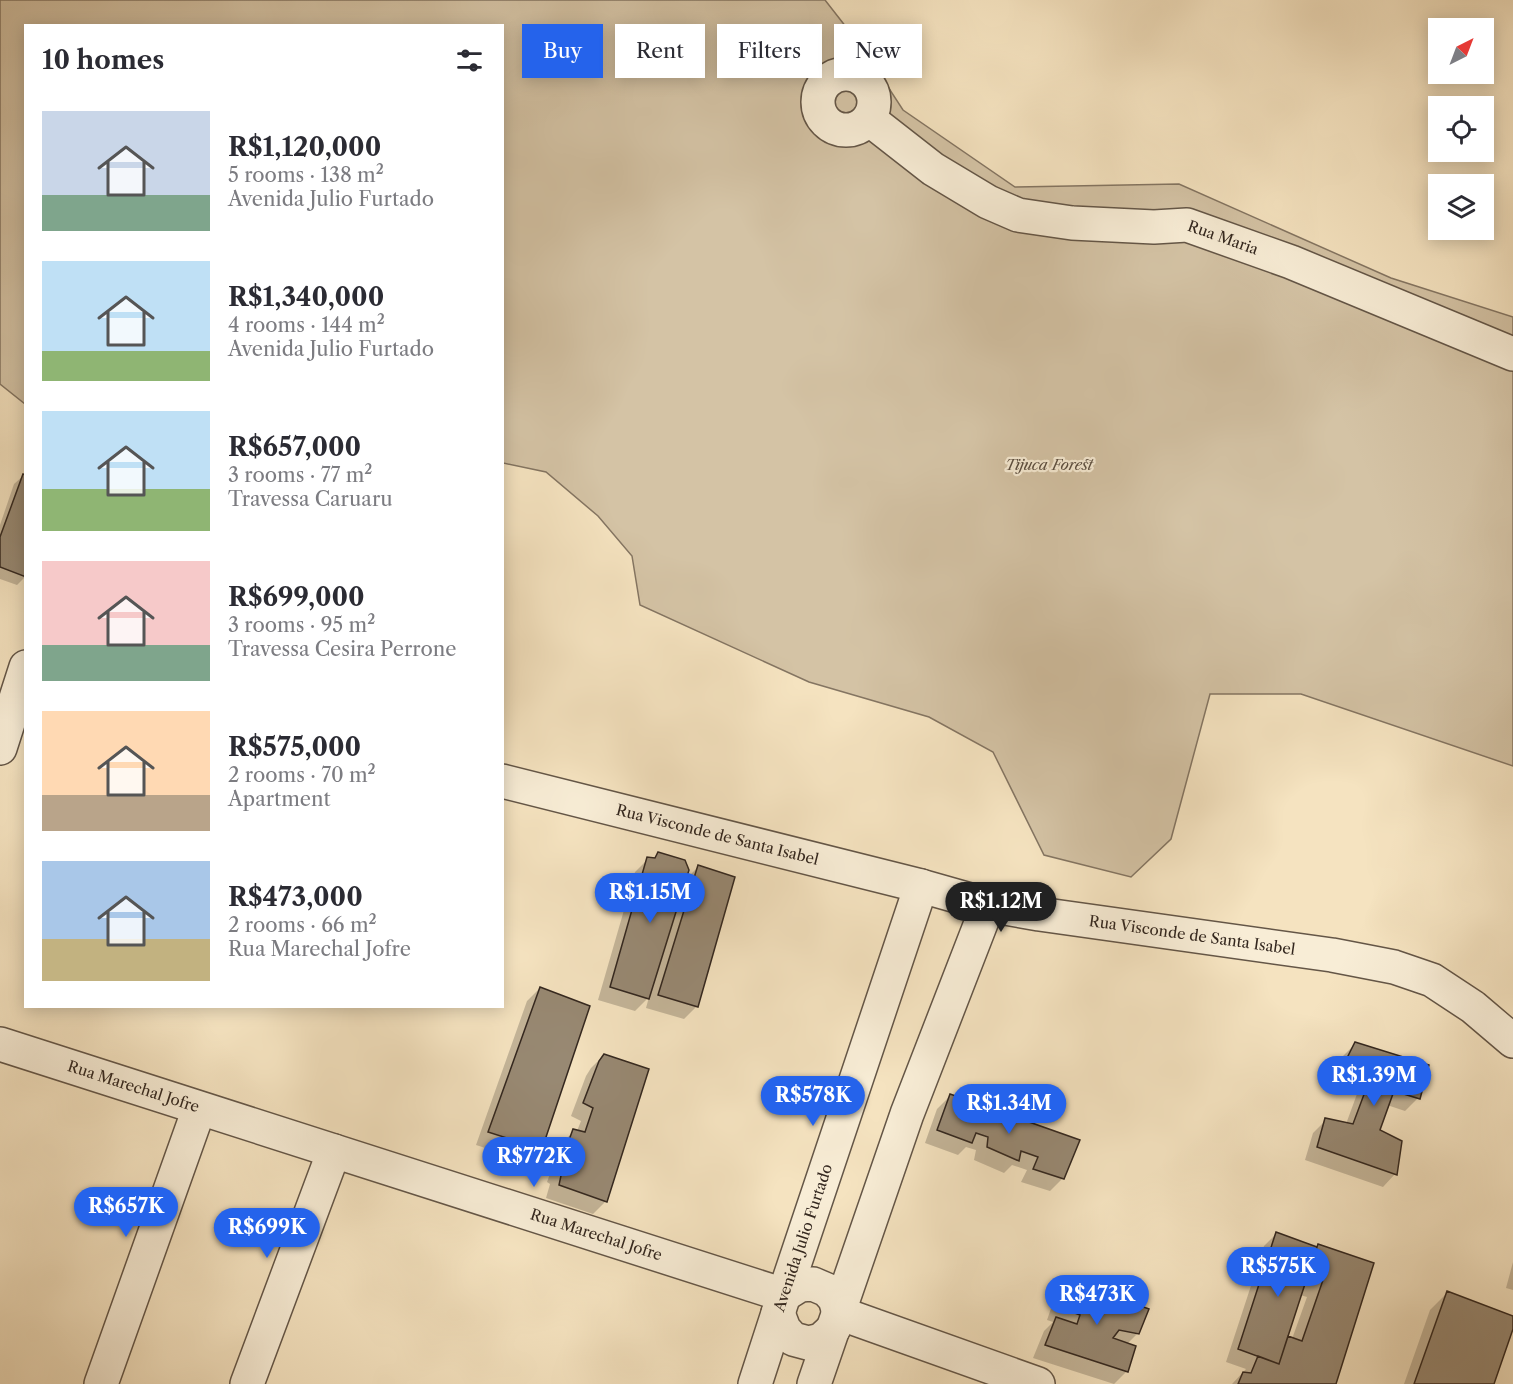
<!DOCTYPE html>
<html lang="en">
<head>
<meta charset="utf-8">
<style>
	body { margin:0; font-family:"Libre Caslon Text",serif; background:#f2f2f3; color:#2b2b33; height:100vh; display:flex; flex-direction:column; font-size:22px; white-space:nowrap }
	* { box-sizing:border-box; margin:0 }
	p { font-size:20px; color:#7c7c81 }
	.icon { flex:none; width:33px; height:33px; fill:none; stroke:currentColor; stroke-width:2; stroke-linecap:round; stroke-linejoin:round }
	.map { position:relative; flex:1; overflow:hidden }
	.panel { position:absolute; left:24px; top:24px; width:480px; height:984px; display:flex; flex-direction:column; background:#fff; border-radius:0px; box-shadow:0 3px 15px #0003 }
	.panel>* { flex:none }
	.hud { position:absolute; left:522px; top:24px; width:570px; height:54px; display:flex; gap:12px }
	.needle { width:39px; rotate:42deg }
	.tools { position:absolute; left:1428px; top:18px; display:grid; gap:12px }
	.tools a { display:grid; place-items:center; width:66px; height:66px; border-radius:0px; background:#fff; box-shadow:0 3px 15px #0003; font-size:30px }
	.price { position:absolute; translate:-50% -51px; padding:0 14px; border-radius:21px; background:#2563eb; color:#fff; font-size:20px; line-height:39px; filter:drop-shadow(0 2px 3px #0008) }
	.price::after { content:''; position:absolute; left:50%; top:36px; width:18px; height:14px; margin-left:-9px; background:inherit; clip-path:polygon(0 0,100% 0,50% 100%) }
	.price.selected { background:#222; color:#fff }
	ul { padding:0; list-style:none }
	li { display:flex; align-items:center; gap:18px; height:150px; padding:0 18px }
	li span { display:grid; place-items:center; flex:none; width:168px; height:120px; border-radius:0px; color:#555 }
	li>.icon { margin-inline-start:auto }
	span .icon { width:72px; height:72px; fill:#fffc; stroke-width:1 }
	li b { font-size:26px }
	h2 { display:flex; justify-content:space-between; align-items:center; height:72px; padding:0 18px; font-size:26px }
	.pill { padding:0 21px; border-radius:0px; background:#fff; box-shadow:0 3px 15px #0003; font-size:21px; line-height:54px }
	.pill.selected { background:#2563eb; color:#fff }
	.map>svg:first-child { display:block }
</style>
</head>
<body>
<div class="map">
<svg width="1513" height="1384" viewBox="0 0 1513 1384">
	<rect width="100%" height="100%" fill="#f5e3c0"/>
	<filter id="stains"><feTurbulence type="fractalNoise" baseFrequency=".00333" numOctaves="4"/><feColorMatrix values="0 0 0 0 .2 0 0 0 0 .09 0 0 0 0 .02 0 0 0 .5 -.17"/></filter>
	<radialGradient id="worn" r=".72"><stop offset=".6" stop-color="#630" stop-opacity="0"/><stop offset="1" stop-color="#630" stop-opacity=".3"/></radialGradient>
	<path fill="#d4c3a5" stroke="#847562" stroke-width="1.5" d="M 0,0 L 825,0 L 864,50 L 903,110 L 1015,187 L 1179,184 L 1391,278 L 1513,317 L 1513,766 L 1301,694 L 1210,694 L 1171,839 L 1131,877 L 1044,855 L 993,752 L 929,717 L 809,682 L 640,605 L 632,556 L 598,516 L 546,472 L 503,463 L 502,26 L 26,26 L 25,404 L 0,384 Z"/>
	<path fill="#0003" fill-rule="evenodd" d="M 23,476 L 26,576 L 17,585 L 0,579 L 0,525 L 14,484 Z
		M 658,853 L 684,881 L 698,867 L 697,1006 L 684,1019 L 646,1008 L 649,997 L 635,1011 L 598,1000 L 635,872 L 648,859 L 652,860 Z
		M 540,988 L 541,1149 L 528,1162 L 476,1145 L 527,1001 Z
		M 1355,1044 L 1418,1098 L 1405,1111 L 1387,1105 L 1379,1131 L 1395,1174 L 1383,1187 L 1305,1160 L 1313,1133 L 1326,1120 L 1346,1124 L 1357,1094 L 1329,1085 L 1342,1057 Z
		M 604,1055 L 606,1201 L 593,1214 L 546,1198 L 550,1184 L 547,1182 L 561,1144 L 574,1131 L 577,1131 L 581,1121 L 571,1116 L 586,1076 L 591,1068 Z
		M 950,1096 L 1078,1141 L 1063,1178 L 1050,1191 L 1021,1182 L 1027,1170 L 1012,1165 L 1004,1173 L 974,1160 L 976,1150 L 966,1147 L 958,1155 L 925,1143 L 937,1109 Z
		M 1277,1233 L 1316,1248 L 1319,1245 L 1372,1264 L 1335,1384 L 1232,1384 L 1246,1369 L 1226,1362 L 1264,1246 ZM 1300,1295 L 1307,1297 L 1292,1339 L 1287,1337 Z
		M 1513,1262 L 1513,1290 L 1506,1288 Z
		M 1068,1281 L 1138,1333 L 1127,1344 L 1127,1371 L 1114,1384 L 1033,1358 L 1044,1331 L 1053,1322 L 1047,1320 L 1056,1294 Z
		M 1447,1293 L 1513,1317 L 1513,1325 L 1492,1384 L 1404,1384 L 1430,1310 Z"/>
	<path fill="#988973" stroke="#33271f" stroke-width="1.5" d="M 23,474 L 26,475 L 26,577 L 0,567 L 0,537 Z
		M 658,852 L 685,860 L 689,870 L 649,999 L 610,987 L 647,857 L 655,858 Z
		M 698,865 L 735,877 L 698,1007 L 658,995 Z
		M 540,987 L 590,1006 L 542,1149 L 488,1132 Z
		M 1355,1042 L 1429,1065 L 1420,1099 L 1394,1091 L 1380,1130 L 1402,1141 L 1397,1175 L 1317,1147 L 1325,1118 L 1353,1124 L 1369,1081 L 1340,1072 Z
		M 604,1054 L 649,1069 L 607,1202 L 559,1185 L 562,1171 L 559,1168 L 573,1129 L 585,1132 L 593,1108 L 583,1103 L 599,1061 Z
		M 950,1094 L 1080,1140 L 1064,1179 L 1033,1169 L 1038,1157 L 1021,1151 L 1019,1161 L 987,1147 L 988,1137 L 976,1133 L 972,1143 L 937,1130 Z
		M 1276,1232 L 1317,1247 L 1279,1364 L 1238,1349 Z
		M 1318,1244 L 1374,1263 L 1336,1384 L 1238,1384 L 1243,1372 L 1251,1373 L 1258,1356 L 1279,1364 L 1288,1336 L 1302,1341 L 1323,1280 L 1308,1275 Z
		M 1068,1280 L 1149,1309 L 1139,1334 L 1119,1330 L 1113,1338 L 1136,1346 L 1128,1372 L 1045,1345 L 1056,1317 L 1077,1324 L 1080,1315 L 1059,1307 Z
		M 1447,1291 L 1513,1316 L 1513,1329 L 1494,1384 L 1414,1384 Z"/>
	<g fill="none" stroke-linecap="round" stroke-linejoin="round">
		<defs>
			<g id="minor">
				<circle cx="846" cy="102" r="28"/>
				<path id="s1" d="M 869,119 L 933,169 L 988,202 L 1018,215 L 1072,223 L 1154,227 L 1187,225 L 1291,262 L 1513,354"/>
				<path d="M 0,748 L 26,667"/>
				<path id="s2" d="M 502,781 L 921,886 L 988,905 L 1039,914 L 1332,955 L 1394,967 L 1432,980 L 1473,1007 L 1513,1041"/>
				<path id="s3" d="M 0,1044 L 784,1295 L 800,1285 L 813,1284 L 827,1290 L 835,1299 L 839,1313 L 1038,1384"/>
				<path d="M 778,1313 L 784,1329 L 793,1339 L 808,1343 L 821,1340 L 834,1328"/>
				<path d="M 101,1384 L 199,1109"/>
				<path d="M 247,1384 L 334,1151"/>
				<path id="s4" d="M 755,1384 L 784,1295 L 921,886"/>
				<path d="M 814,1384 L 907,1114 L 988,905"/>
			</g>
		</defs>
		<use href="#minor" stroke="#645647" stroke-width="36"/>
		<use href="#minor" stroke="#f8edd6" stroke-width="33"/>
	</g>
	<g text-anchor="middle" stroke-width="4.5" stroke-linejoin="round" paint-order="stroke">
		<g font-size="15" fill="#33271f" stroke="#f8edd6">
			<text dy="5" stroke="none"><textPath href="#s1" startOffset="386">Rua Maria</textPath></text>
			<text dy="5" stroke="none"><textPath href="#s2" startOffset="222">Rua Visconde de Santa Isabel</textPath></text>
			<text dy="5" stroke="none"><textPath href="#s2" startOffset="708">Rua Visconde de Santa Isabel</textPath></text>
			<text dy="5" stroke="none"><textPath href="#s3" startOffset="140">Rua Marechal Jofre</textPath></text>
			<text dy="5" stroke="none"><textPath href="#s3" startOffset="626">Rua Marechal Jofre</textPath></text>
			<text dy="5" stroke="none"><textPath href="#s4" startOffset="154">Avenida Julio Furtado</textPath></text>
		</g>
		<g font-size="15" font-style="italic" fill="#5b4e40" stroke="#f8edd6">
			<text x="1049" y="470">Tijuca Forest</text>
		</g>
	</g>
	<rect width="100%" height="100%" filter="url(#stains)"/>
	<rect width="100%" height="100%" fill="url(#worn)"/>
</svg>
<div class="tools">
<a><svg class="needle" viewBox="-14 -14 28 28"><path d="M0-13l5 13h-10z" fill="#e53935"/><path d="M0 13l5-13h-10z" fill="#7c7c81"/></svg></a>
<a><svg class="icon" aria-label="locate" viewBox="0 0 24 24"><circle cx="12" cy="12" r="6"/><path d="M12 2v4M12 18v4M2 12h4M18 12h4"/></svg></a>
<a><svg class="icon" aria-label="layers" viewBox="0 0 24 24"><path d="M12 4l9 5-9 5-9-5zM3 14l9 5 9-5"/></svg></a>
</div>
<b class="price" style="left:650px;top:924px">R$1.15M</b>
<b class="price selected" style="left:1001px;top:933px">R$1.12M</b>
<b class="price" style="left:1374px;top:1107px">R$1.39M</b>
<b class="price" style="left:813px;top:1127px">R$578K</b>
<b class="price" style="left:1009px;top:1135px">R$1.34M</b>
<b class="price" style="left:534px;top:1188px">R$772K</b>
<b class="price" style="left:126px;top:1238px">R$657K</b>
<b class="price" style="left:267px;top:1259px">R$699K</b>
<b class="price" style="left:1278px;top:1298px">R$575K</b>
<b class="price" style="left:1097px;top:1326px">R$473K</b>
<div class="hud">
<a class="pill selected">Buy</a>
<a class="pill">Rent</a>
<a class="pill">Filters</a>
<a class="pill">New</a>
</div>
<section class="panel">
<h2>10 homes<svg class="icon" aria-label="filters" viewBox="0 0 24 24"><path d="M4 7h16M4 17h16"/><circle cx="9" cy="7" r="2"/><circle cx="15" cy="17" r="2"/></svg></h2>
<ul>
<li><span style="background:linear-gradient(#c9d6e8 70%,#7fa58c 0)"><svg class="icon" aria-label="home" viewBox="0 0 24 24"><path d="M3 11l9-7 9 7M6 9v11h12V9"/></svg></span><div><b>R$1,120,000</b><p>5 rooms · 138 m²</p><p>Avenida Julio Furtado</p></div></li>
<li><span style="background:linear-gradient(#bfe0f5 75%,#8fb573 0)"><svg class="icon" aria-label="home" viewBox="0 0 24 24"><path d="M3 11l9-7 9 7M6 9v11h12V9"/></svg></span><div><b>R$1,340,000</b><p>4 rooms · 144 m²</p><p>Avenida Julio Furtado</p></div></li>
<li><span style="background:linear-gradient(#bfe0f5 65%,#8fb573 0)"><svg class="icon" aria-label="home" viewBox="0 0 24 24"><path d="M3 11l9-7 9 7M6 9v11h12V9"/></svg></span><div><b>R$657,000</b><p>3 rooms · 77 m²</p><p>Travessa Caruaru</p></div></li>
<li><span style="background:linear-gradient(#f6c9c9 70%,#7fa58c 0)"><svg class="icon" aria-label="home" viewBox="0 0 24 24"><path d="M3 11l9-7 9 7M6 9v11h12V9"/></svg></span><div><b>R$699,000</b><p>3 rooms · 95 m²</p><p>Travessa Cesira Perrone</p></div></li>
<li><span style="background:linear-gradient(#ffd9b3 70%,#b9a48a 0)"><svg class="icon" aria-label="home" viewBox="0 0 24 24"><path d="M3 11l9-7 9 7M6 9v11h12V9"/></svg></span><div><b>R$575,000</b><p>2 rooms · 70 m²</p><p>Apartment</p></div></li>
<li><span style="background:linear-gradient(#a9c7e8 65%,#c2b280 0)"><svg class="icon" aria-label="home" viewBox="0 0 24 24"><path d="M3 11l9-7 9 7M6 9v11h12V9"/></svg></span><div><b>R$473,000</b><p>2 rooms · 66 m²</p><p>Rua Marechal Jofre</p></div></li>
</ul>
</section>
</div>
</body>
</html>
